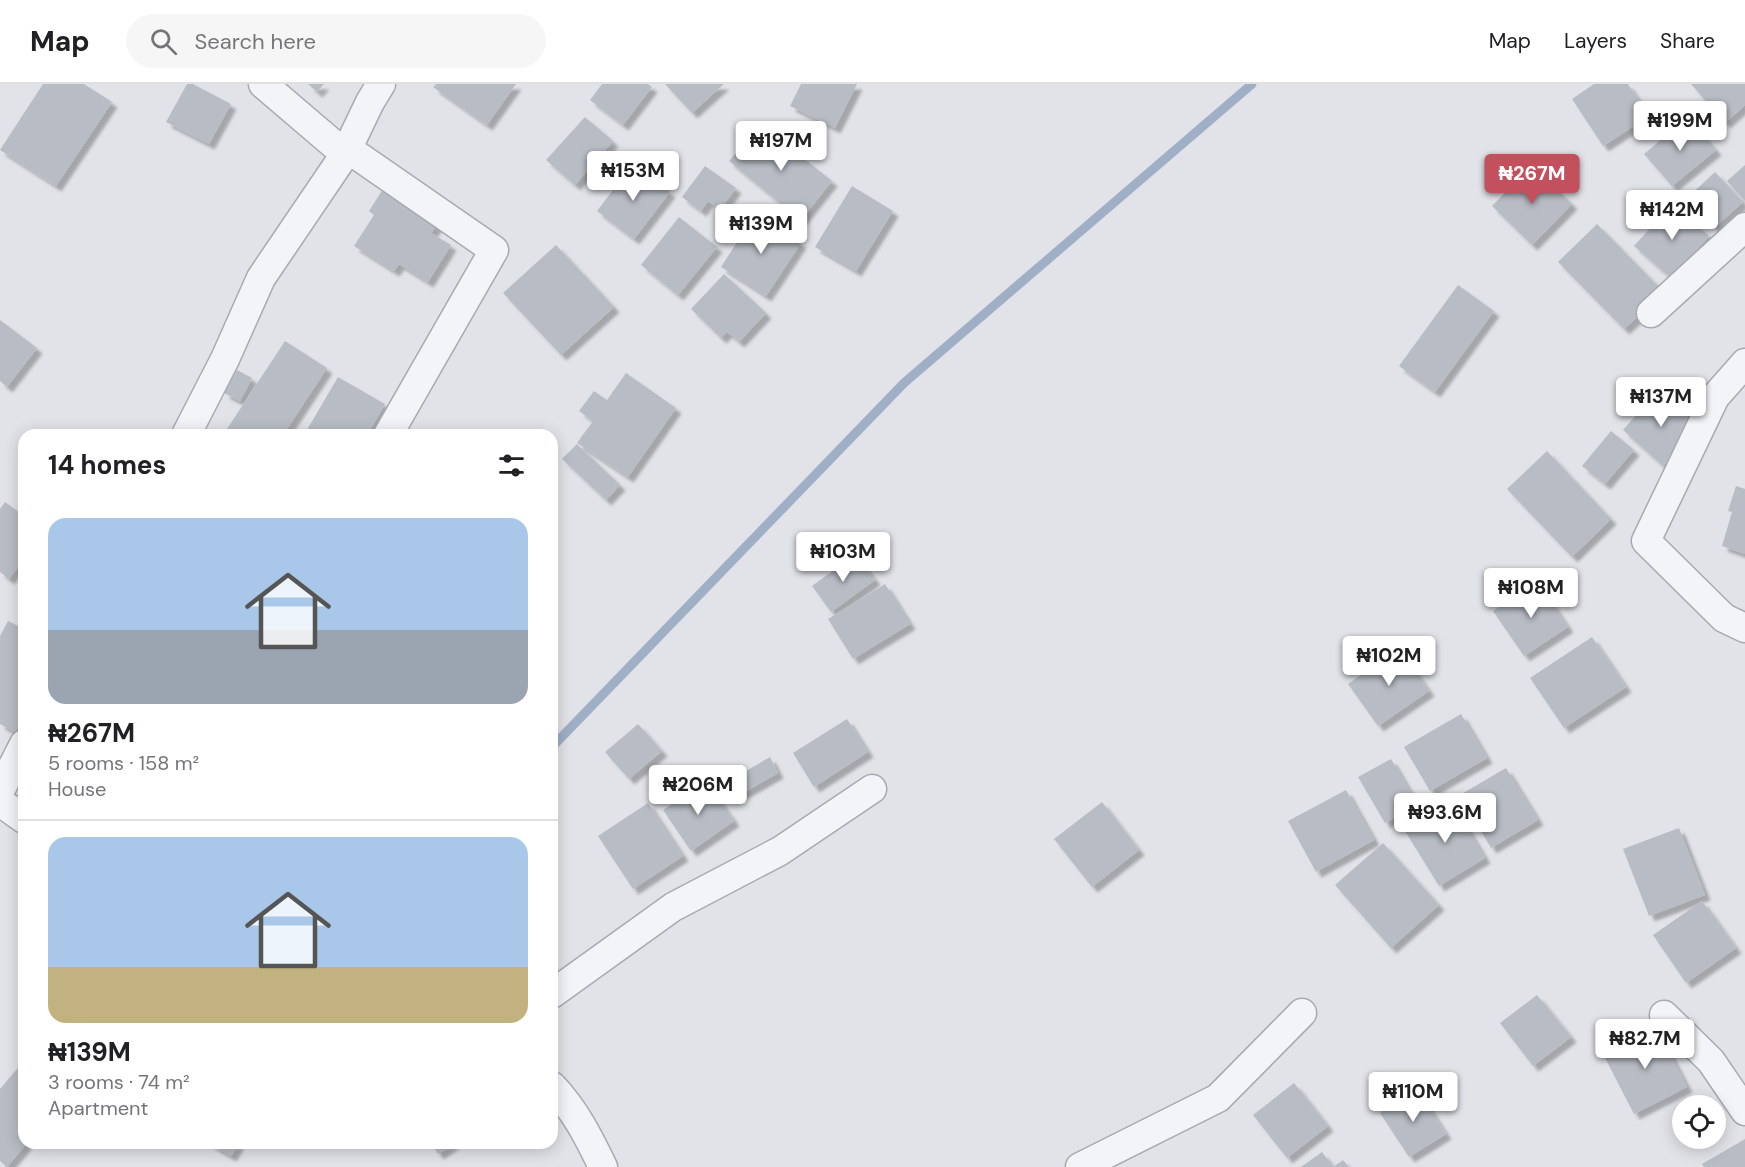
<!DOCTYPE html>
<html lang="en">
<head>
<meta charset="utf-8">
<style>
	body { margin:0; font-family:"DM Sans",sans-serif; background:#f6f6f6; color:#202124; height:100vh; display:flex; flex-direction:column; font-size:22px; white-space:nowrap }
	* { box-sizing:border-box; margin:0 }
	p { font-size:20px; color:#757577 }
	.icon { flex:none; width:33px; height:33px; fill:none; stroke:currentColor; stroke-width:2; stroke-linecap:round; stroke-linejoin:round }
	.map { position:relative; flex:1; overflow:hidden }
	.sheet { position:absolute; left:18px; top:345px; width:540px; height:720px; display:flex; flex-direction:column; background:#fff; border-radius:18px; box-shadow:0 3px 15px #0003 }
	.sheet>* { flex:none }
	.tools { position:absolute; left:1672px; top:1011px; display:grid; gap:12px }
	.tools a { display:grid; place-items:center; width:54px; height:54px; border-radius:50%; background:#fff; box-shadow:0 3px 15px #0003; font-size:30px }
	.price { position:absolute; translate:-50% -51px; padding:0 14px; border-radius:6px; background:#fff; color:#222; font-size:20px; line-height:39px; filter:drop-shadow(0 2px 3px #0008) }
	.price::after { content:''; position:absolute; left:50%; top:36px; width:18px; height:14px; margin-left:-9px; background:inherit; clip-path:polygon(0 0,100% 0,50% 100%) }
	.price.current { background:#c2515d; color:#fff }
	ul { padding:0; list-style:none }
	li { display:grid; align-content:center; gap:12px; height:318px; padding:0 30px }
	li+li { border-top:2px solid #e0e0e0 }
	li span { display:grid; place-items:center; height:186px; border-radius:18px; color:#555 }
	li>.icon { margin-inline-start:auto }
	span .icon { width:108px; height:108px; fill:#fffc; stroke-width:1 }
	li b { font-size:26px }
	h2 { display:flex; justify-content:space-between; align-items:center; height:72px; padding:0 30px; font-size:26px }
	header { display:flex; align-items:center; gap:36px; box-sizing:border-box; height:84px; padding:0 30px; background:#fff; border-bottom:2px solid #e0e0e0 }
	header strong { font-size:28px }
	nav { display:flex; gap:33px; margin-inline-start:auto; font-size:21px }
	.search { width:420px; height:54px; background:#f6f6f6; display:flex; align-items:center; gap:15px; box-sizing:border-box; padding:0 21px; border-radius:33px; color:#757577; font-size:22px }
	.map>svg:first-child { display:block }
</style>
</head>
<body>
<header>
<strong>Map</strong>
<div class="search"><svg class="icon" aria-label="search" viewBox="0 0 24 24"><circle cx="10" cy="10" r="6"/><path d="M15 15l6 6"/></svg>Search here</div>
<nav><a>Map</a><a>Layers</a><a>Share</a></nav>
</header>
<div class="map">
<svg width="1745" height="1083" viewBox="0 0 1745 1083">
	<defs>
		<filter id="shadow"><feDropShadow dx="5.5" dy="5.5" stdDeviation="1.5" flood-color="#0004"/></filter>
	</defs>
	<rect width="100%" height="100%" fill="#e1e3e8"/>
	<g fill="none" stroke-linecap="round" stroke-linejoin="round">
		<path stroke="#9fafc5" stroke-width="9" d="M 552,663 L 904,299 L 1252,0"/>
	</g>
	<path fill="#b8bcc4" filter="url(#shadow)" d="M 43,0 L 84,0 L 112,18 L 56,102 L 0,66 Z
		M 187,0 L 193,0 L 231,20 L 209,60 L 166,38 Z
		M 308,0 L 324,0 L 317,8 Z
		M 436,0 L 516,0 L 487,41 L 433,3 Z
		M 602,0 L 648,0 L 652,3 L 623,41 L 590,16 Z
		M 665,0 L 724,0 L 692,29 Z
		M 801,0 L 857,0 L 835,44 L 790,22 Z
		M 1594,0 L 1628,0 L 1649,32 L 1603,62 L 1572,15 Z
		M 1691,0 L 1745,0 L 1745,21 L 1725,39 Z
		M 585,33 L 613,57 L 575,101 L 546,76 Z
		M 1688,33 L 1716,66 L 1672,102 L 1644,70 Z
		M 760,40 L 832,97 L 801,136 L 729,77 Z
		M 632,81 L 670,108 L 634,155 L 597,127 Z
		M 1532,81 L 1572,120 L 1532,161 L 1492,122 Z
		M 1745,81 L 1745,117 L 1727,97 Z
		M 705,82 L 736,104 L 720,126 L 708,117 L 701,127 L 682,113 Z
		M 1715,88 L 1743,118 L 1714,144 L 1687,114 Z
		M 852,102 L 893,127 L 856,187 L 815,163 Z
		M 383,105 L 438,140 L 431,149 L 451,161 L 428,198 L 399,180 L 394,187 L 354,162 L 374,131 L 369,127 Z
		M 1672,120 L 1709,152 L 1671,194 L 1634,162 Z
		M 756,129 L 801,159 L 766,212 L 721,183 Z
		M 679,133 L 717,163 L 678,211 L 641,181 Z
		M 1597,140 L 1664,208 L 1624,245 L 1558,178 Z
		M 556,161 L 614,223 L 561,271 L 503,209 Z
		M 724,190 L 766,229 L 739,258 L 727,248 L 721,254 L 691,225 Z
		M 1458,201 L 1494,227 L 1435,308 L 1399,282 Z
		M 0,236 L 37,264 L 7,303 L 0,297 Z
		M 285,257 L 327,284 L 283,351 L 223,351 Z
		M 237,286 L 252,294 L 240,317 L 224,309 Z
		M 626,289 L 676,324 L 628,393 L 577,359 L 593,337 L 579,327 L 594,307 L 607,316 Z
		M 338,293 L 385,320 L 367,351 L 304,351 Z
		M 1659,305 L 1700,342 L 1663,382 L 1623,346 Z
		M 1611,347 L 1634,366 L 1605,400 L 1582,382 Z
		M 577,360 L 620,401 L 606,416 L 562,375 Z
		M 1547,367 L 1611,435 L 1572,473 L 1507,405 Z
		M 1736,402 L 1745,405 L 1745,470 L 1722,462 L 1732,428 L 1728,427 Z
		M 5,418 L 24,432 L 24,475 L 9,495 L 0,488 L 0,425 Z
		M 856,470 L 875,496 L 831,528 L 812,502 Z
		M 1537,497 L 1568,543 L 1524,572 L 1493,527 Z
		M 885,500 L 910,540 L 853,575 L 828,535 Z
		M 8,537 L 24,545 L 24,631 L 15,648 L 0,640 L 0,552 Z
		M 1592,553 L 1626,603 L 1564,644 L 1530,594 Z
		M 1399,564 L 1429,607 L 1378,642 L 1348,600 Z
		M 1461,630 L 1487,674 L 1430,707 L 1404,663 Z
		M 847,635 L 868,668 L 814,703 L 793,669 Z
		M 638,640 L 662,667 L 629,695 L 605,668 Z
		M 770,673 L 778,689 L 736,713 L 727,698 Z
		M 1391,675 L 1418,721 L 1385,739 L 1358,693 Z
		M 1506,684 L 1538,736 L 1491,764 L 1460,711 Z
		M 706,697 L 734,737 L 691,767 L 663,726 Z
		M 1346,706 L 1374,756 L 1316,788 L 1288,737 Z
		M 1102,718 L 1139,766 L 1092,803 L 1054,755 Z
		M 648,719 L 683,772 L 633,805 L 598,752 Z
		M 1452,719 L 1485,774 L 1439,802 L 1405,747 Z
		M 1679,744 L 1705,811 L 1649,832 L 1623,765 Z
		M 1383,759 L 1439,821 L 1391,864 L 1335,801 Z
		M 1702,817 L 1736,864 L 1686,899 L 1653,851 Z
		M 1537,911 L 1571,953 L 1533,982 L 1500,939 Z
		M 1656,943 L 1687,1003 L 1634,1030 L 1603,970 Z
		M 22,979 L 24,981 L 24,1059 L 27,1059 L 7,1083 L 0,1077 L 0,1005 Z
		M 1294,999 L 1328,1042 L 1287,1074 L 1253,1031 Z
		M 1417,1005 L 1446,1050 L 1409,1073 L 1380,1029 Z
		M 1745,1055 L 1745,1083 L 1704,1083 L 1702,1080 Z
		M 208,1059 L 239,1059 L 231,1072 Z
		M 431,1059 L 455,1059 L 438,1070 Z
		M 1322,1068 L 1333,1083 L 1343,1076 L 1349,1083 L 1301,1083 Z"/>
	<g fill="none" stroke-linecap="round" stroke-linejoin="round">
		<defs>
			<path id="minor" d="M 263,0 L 345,70
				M 348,65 L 494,166 L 388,351
				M 1651,229 L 1745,143
				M 1745,279 L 1715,313 L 1646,457 L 1724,534 L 1745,544
				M 186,351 L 225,275 L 261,194 L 345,70 L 370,18 L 381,0
				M 0,707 L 24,660
				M 0,718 L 24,735
				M 552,910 L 673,823 L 780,767 L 872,705
				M 1664,931 L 1711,977 L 1745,1027
				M 552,1002 C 575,1026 589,1054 603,1083
				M 1080,1083 L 1218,1014 L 1302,929"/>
		</defs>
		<use href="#minor" stroke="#a7aab2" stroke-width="31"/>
		<use href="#minor" stroke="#f3f4f7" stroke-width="28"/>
	</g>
</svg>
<div class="tools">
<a><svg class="icon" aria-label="locate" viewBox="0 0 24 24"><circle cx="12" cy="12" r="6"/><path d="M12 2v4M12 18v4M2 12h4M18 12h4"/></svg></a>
</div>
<b class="price" style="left:1680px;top:68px">₦199M</b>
<b class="price" style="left:781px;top:88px">₦197M</b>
<b class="price" style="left:633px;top:118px">₦153M</b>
<b class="price current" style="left:1532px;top:121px">₦267M</b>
<b class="price" style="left:1672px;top:157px">₦142M</b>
<b class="price" style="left:761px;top:171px">₦139M</b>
<b class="price" style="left:1661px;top:344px">₦137M</b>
<b class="price" style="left:843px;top:499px">₦103M</b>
<b class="price" style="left:1531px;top:535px">₦108M</b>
<b class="price" style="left:1389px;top:603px">₦102M</b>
<b class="price" style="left:698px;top:732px">₦206M</b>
<b class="price" style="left:1445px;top:760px">₦93.6M</b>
<b class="price" style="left:1645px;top:986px">₦82.7M</b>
<b class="price" style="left:1413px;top:1039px">₦110M</b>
<section class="sheet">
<h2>14 homes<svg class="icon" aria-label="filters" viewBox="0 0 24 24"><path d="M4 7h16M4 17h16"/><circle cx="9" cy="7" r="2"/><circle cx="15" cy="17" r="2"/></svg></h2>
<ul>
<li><span style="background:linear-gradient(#a9c7e8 60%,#9aa5b1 0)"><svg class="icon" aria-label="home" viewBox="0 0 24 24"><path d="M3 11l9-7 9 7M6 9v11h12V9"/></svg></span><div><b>₦267M</b><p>5 rooms · 158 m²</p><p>House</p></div></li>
<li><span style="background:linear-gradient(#a9c7e8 70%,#c2b280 0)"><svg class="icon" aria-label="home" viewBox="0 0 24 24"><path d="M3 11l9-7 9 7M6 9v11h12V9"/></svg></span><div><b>₦139M</b><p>3 rooms · 74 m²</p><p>Apartment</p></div></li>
</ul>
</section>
</div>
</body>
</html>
